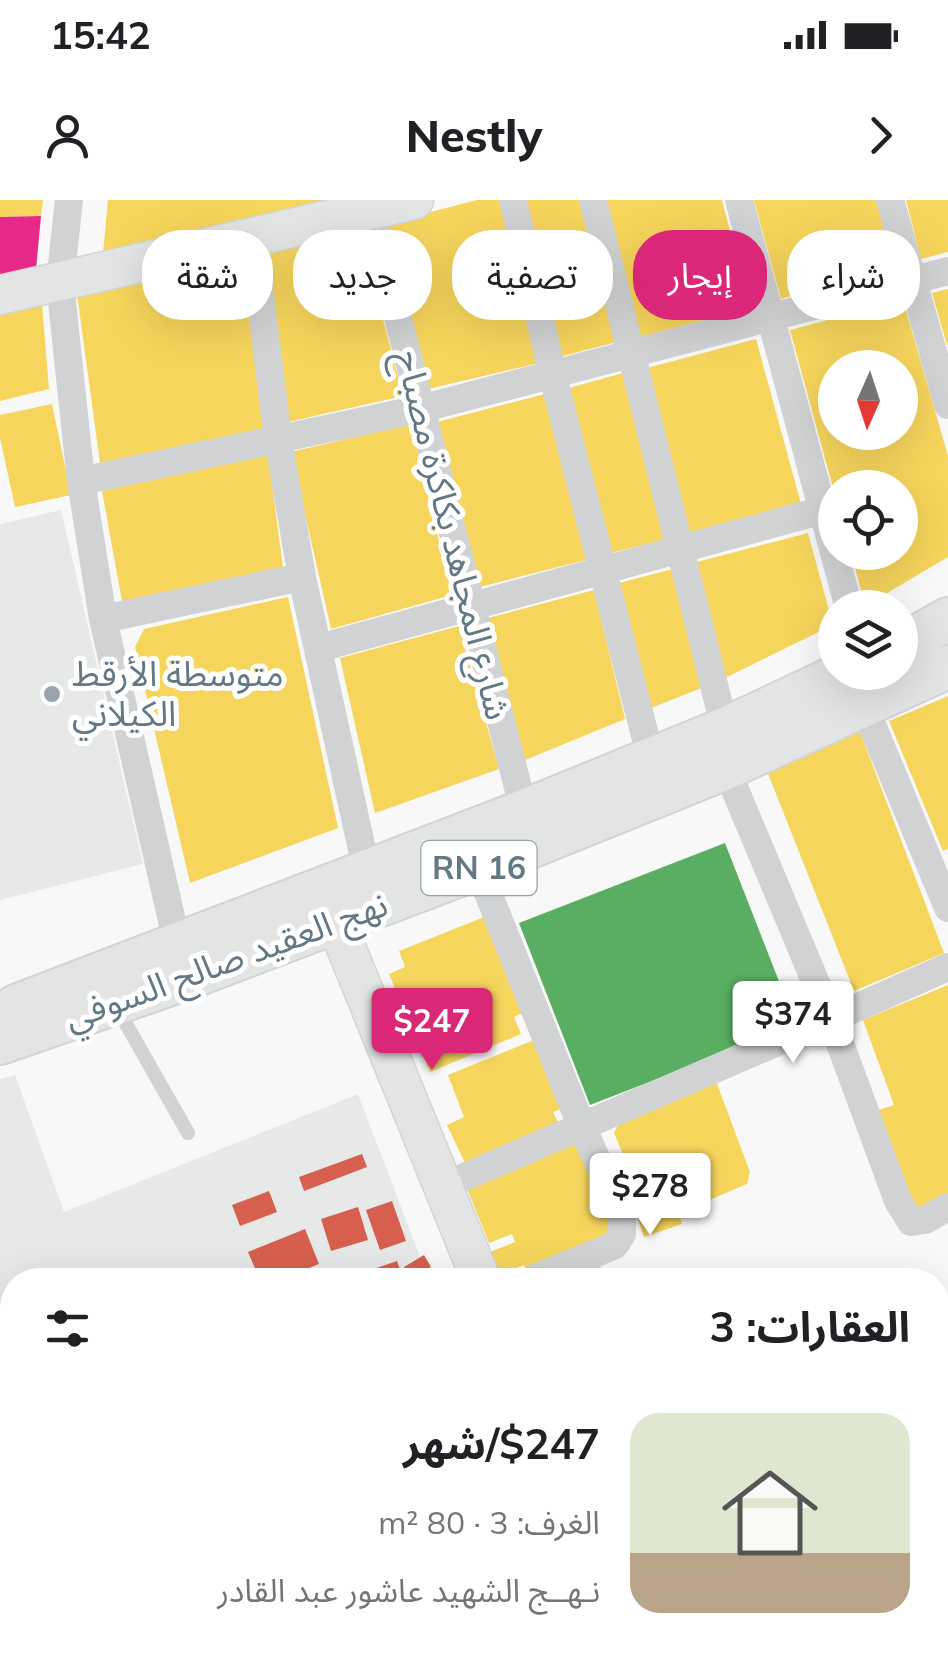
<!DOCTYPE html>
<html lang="ar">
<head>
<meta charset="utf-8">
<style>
	body { margin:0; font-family:Mulish,"Noto Sans Arabic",sans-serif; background:#f2f2f2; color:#202124; direction:rtl; height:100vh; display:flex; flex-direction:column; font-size:38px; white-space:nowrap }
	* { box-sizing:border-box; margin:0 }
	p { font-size:32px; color:#757577 }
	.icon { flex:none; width:55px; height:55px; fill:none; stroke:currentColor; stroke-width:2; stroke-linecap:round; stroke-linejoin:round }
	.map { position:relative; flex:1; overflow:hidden; direction:ltr }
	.sheet { position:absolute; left:0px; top:1068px; width:950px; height:392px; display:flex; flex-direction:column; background:#fff; border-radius:40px 40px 0 0; box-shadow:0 10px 40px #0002; direction:rtl }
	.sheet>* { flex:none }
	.guide { position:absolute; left:30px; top:30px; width:890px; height:90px; direction:rtl; display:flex; gap:20px }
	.needle { width:65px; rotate:183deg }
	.fabs { position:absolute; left:818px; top:150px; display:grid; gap:20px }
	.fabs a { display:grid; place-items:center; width:100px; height:100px; border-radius:50%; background:#fff; box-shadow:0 10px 40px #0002; font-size:50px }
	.price { position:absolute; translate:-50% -85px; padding:0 22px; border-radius:10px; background:#fff; color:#222; font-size:32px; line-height:65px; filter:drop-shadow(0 2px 5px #0008) }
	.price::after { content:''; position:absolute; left:50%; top:60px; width:30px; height:22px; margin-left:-15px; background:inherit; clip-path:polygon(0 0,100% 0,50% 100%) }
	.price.active { background:#db2777; color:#fff }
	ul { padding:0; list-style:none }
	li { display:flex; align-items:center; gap:30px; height:250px; padding:0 40px }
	li span { display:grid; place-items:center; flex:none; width:280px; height:200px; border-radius:30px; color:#555 }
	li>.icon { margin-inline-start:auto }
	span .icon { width:120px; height:120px; fill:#fffc; stroke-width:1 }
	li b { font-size:42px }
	h2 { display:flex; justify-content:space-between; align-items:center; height:120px; padding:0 40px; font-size:42px }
	.tag { padding:0 35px; border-radius:40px; background:#fff; box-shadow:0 10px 40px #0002; font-size:35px; line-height:90px }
	.tag.active { background:#db2777; color:#fff }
	.status { display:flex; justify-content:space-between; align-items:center; height:70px; padding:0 50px; background:#fff; direction:ltr }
	.status svg { height:28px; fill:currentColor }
	header { display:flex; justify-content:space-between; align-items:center; height:130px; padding:0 40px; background:#fff; font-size:45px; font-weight:800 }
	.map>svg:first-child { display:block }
</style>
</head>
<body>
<div class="status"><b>15:42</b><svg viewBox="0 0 49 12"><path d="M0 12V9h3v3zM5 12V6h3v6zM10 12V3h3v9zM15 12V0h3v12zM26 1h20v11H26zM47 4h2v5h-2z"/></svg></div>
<header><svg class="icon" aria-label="forward" viewBox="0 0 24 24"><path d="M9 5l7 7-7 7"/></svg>Nestly<svg class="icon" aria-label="person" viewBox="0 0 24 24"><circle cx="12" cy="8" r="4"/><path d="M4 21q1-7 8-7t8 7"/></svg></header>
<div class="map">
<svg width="948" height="1459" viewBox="0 0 948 1459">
	<rect width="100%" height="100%" fill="#f8f8f8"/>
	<path fill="#e7e9e9" d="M 61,310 L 143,664 L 0,700 L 0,324 Z
		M 15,875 L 64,1012 L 358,894 L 429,1080 L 12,1080 L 12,1448 L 568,1448 L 572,1459 L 0,1459 L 0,879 Z"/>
	<path fill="#f6d55c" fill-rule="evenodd" d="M 0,0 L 43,0 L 41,16 L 0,17 Z
		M 108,0 L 340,0 L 103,54 Z
		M 477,0 L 503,0 L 539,163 L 428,189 L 388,23 Z
		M 521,0 L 581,0 L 617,142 L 559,157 Z
		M 601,0 L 722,0 L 750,108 L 636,138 Z
		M 754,0 L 876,0 L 894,66 L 781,99 Z
		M 906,0 L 948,0 L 948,52 L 921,59 Z
		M 360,31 L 403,196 L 288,222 L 266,54 Z
		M 245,58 L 264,228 L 100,263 L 77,94 Z
		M 948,89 L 948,145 L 947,145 L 932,93 Z
		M 903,100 L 948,256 L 948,357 L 865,406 L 851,352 L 900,352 L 900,288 L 833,288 L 790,130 ZM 835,168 L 900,168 L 900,232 L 835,232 Z
		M 42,104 L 49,189 L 0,201 L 0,114 Z
		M 756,139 L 801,304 L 686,334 L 643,169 Z
		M 623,173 L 666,339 L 607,354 L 565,189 Z
		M 545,194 L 586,360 L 480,387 L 437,222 Z
		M 52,204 L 71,295 L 15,307 L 0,238 L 0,215 Z
		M 411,224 L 452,395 L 331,429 L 291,252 Z
		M 268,255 L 283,367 L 122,401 L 102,291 Z
		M 808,333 L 833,425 L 723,479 L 693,363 Z
		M 673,369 L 704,487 L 646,510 L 615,384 Z
		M 594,390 L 625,519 L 525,560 L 488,418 Z
		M 288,397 L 338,628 L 190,683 L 135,447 L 144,429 Z
		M 459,426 L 499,569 L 375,613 L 340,458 Z
		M 948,496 L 948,649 L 943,651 L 889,521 Z
		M 860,532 L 944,753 L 854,791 L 767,571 Z
		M 685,677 L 702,725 L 680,732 L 663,684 Z
		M 489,715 L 527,811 L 514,817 L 521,834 L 430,872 L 389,774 L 405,767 L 399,751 Z
		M 705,745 L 723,791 L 608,837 L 589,791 Z
		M 766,779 L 784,822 L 714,853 L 695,809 Z
		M 948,785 L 948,999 L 909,1018 L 873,912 L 894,905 L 863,820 Z
		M 539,838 L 566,907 L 553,912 L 559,924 L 467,967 L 447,925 L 464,917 L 448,875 Z
		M 714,876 L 750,972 L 747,984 L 679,1013 L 682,1024 L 644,1037 L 633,1004 L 643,1001 L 614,933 L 622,916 Z
		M 577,935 L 620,1043 L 530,1079 L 524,1065 L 494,1077 L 485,1054 L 515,1042 L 512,1034 L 489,1043 L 466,986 Z
		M 597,1059 L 605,1077 L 629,1068 L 634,1080 L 545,1080 Z
		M 675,1448 L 784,1448 L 788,1459 L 659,1459 L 657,1455 Z"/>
	<path fill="#d6604d" d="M 362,954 L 367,967 L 304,991 L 299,977 Z
		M 269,991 L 277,1012 L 240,1026 L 232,1005 Z
		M 392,1001 L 406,1041 L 380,1050 L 366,1010 Z
		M 358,1007 L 368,1040 L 331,1051 L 321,1019 Z
		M 305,1029 L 319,1064 L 278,1080 L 260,1080 L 248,1052 Z
		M 424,1055 L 431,1067 L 411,1079 L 404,1067 Z
		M 397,1061 L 403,1078 L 344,1080 L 344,1079 Z"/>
	<path fill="#e7298a" d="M 41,16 L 36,70 L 0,76 L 0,17 Z"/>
	<path fill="#5aae61" d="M 725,643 L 796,825 L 590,905 L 519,723 Z"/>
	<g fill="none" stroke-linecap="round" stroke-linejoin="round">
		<defs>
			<path id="secondary" d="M 0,95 L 414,0
				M 326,698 L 481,1080
				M 626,1448 L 631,1459"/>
			<path id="primary" d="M 900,446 L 948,419
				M 16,806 L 524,611 L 725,529 L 846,472
				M 0,843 L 188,778 L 478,668 L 726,568 L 948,467"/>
		</defs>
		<use href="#secondary" stroke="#d3d5d6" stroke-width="41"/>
		<use href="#primary" stroke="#d3d4d6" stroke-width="46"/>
		<path stroke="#d1d2d3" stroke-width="14" d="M 117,808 L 188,933
			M 0,1159 L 12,1186
			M 0,1248 L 12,1237
			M 154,1448 L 159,1459
			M 264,1448 L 268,1459"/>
		<path stroke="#d1d2d3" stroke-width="28" d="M 69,0 L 60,83 L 81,281 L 103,419 L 178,747
			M 368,0 L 524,611
			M 513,0 L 553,176 L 651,559
			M 593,0 L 725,529
			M 739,0 L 849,408
			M 890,0 L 948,205
			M 253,38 L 278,239 L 302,377 L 367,672
			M 81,281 L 420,209 L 948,71
			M 103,419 L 302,377
			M 319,448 L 823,310
			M 863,503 L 948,708
			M 478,668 L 581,925 L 616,1001 L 622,1017 L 622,1034 L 615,1045 L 531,1080
			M 948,767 L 831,819 L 898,1001 L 911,1022 L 925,1020 L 948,1007
			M 441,987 L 831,819 L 726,568"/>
		<use href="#secondary" stroke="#e3e4e4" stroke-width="38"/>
		<use href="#primary" stroke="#e3e4e4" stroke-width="42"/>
	</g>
	<circle fill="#96a5ad" stroke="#fff" stroke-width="4" cx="52" cy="494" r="10"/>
	<g text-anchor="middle" stroke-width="10" stroke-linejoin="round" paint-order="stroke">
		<rect fill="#fff" stroke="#91a1aa" stroke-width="2.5" x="421.5" y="641" width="115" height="54" rx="8"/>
		<g font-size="32" font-weight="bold" fill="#627985">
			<text x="479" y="679">RN 16</text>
		</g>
		<g font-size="35" fill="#627985" stroke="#fff">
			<text transform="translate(453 335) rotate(76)" y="12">شارع المجاهد بكاكرة مصباح</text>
			<text transform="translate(226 761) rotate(-20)" y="12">نهج العقيد صالح السوفي</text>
		</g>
		<g font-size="35" fill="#627985" stroke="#fff" text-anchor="start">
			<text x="72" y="486">متوسطة الأرقط<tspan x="72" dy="40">الكيلاني</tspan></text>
		</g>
	</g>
</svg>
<div class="fabs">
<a><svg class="needle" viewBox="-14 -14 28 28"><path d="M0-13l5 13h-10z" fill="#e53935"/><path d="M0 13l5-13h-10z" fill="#757577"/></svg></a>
<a><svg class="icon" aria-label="locate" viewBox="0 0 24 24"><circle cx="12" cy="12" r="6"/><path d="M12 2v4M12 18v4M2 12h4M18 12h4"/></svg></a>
<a><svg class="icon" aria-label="layers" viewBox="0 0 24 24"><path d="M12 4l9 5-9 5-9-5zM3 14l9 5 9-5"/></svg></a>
</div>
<b class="price" style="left:793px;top:866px">$374</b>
<b class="price active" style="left:432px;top:873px">$247</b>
<b class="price" style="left:650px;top:1038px">$278</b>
<div class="guide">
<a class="tag">شراء</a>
<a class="tag active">إيجار</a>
<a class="tag">تصفية</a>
<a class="tag">جديد</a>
<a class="tag">شقة</a>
</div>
<section class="sheet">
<h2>العقارات: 3<svg class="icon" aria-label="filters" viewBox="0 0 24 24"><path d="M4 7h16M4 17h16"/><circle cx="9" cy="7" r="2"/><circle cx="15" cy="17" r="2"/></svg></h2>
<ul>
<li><span style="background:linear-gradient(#dfe7d0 70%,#b9a48a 0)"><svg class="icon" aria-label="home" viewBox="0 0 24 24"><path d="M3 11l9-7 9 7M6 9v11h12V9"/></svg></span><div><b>$247/شهر</b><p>الغرف: 3 · 80 m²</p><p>نـهــج الشهيد عاشور عبد القادر</p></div></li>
</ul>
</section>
</div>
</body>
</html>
